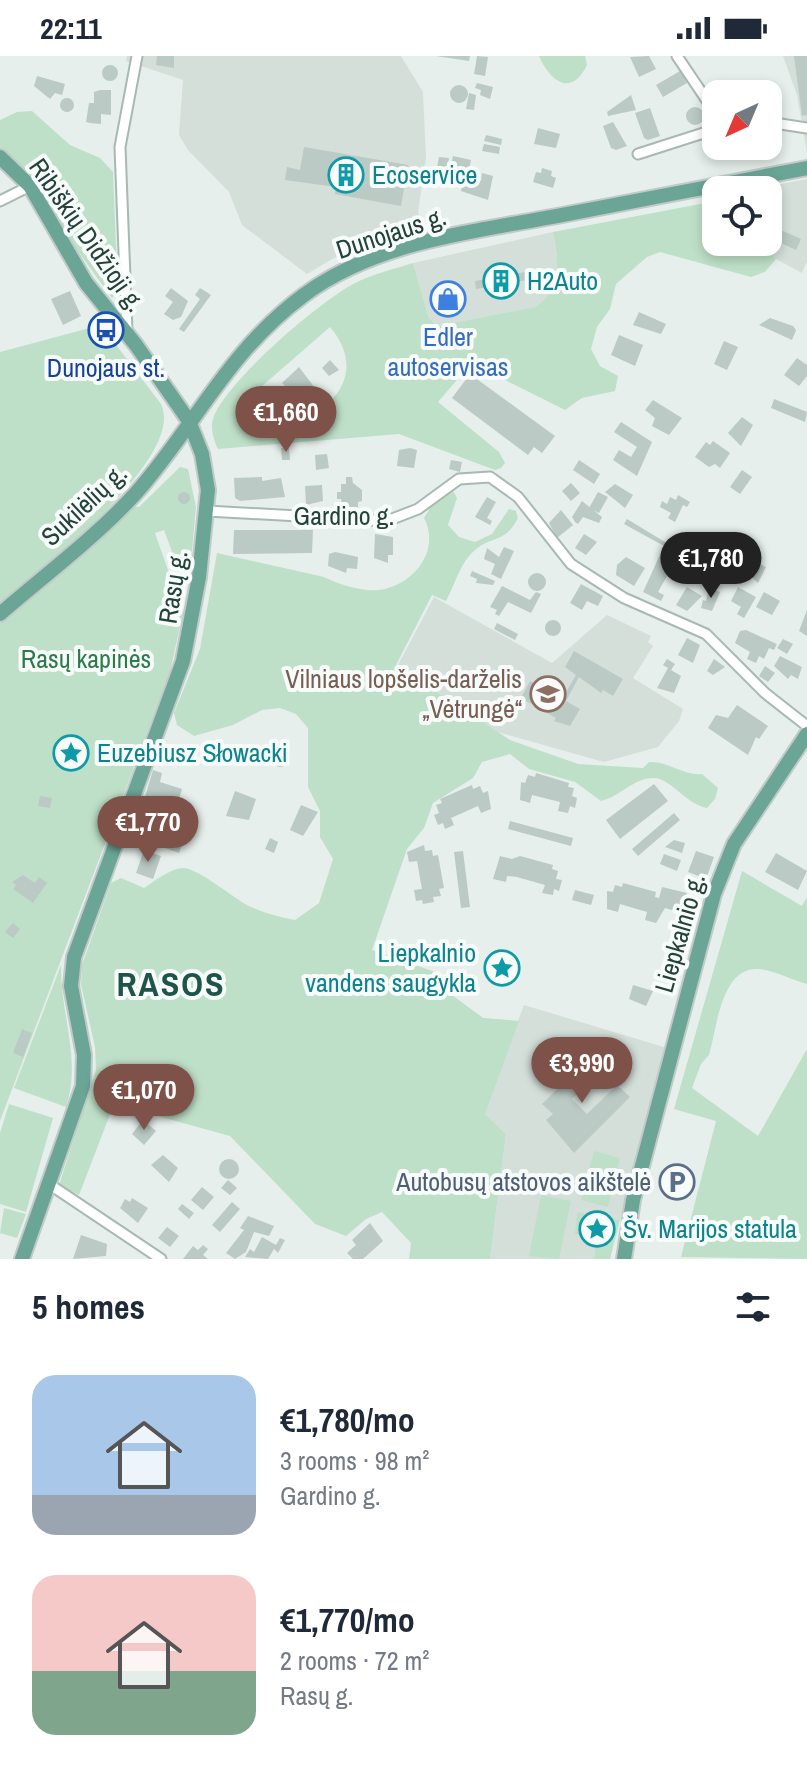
<!DOCTYPE html>
<html lang="en">
<head>
<meta charset="utf-8">
<style>
	body { margin:0; font-family:"Archivo Narrow",sans-serif; background:#f6f6f7; color:#1f2937; height:100vh; display:flex; flex-direction:column; font-size:30px; white-space:nowrap }
	* { box-sizing:border-box; margin:0 }
	p { font-size:26px; color:#747a83 }
	.icon { flex:none; width:44px; height:44px; fill:none; stroke:currentColor; stroke-width:2; stroke-linecap:round; stroke-linejoin:round }
	.map { position:relative; height:1203px; overflow:hidden }
	.panel { display:flex; flex-direction:column; background:#fff; flex:1 }
	.panel>* { flex:none }
	.needle { width:52px; rotate:224deg }
	.buttons { position:absolute; left:702px; top:24px; display:grid; gap:16px }
	.buttons a { display:grid; place-items:center; width:80px; height:80px; border-radius:16px; background:#fff; box-shadow:0 4px 12px #0003; font-size:40px }
	.price { position:absolute; translate:-50% -68px; padding:0 18px; border-radius:28px; background:#7f5249; color:#fff; font-size:26px; line-height:52px; filter:drop-shadow(0 2px 4px #0008) }
	.price::after { content:''; position:absolute; left:50%; top:48px; width:24px; height:18px; margin-left:-12px; background:inherit; clip-path:polygon(0 0,100% 0,50% 100%) }
	.price.current { background:#222; color:#fff }
	ul { padding:0; list-style:none }
	li { display:flex; align-items:center; gap:24px; height:200px; padding:0 32px }
	li span { display:grid; place-items:center; flex:none; width:224px; height:160px; border-radius:24px; color:#555 }
	li>.icon { margin-inline-start:auto }
	span .icon { width:96px; height:96px; fill:#fffc; stroke-width:1 }
	li b { font-size:34px }
	h2 { display:flex; justify-content:space-between; align-items:center; height:96px; padding:0 32px; font-size:34px }
	.status { display:flex; justify-content:space-between; align-items:center; height:56px; padding:0 40px; background:#fff; direction:ltr }
	.status svg { height:22px; fill:currentColor }
	.map>svg:first-child { display:block }
</style>
</head>
<body>
<div class="status"><b>22:11</b><svg viewBox="0 0 49 12"><path d="M0 12V9h3v3zM5 12V6h3v6zM10 12V3h3v9zM15 12V0h3v12zM26 1h20v11H26zM47 4h2v5h-2z"/></svg></div>
<div class="map">
<svg width="807" height="1203" viewBox="0 0 807 1203">
	<rect width="100%" height="100%" fill="#e6efeb"/>
	<path fill="#d4dfda" d="M 127,0 L 401,0 L 423,36 L 426,102 L 418,156 L 423,172 L 332,203 L 307,218 L 242,169 L 229,136 L 188,94 L 179,79 L 183,24 L 126,5 Z
		M 783,0 L 807,0 L 807,97 L 797,39 Z
		M 807,123 L 807,205 L 802,217 L 776,203 L 760,186 L 768,186 L 768,134 L 750,134 Z
		M 553,176 L 559,215 L 549,243 L 536,251 L 437,270 L 429,262 L 413,207 Z
		M 434,541 L 552,607 L 607,559 L 651,580 L 648,586 L 653,590 L 633,622 L 683,653 L 679,665 L 658,691 L 604,706 L 494,675 L 398,609 Z
		M 435,916 L 449,937 L 483,962 L 518,965 L 524,949 L 667,992 L 624,1159 L 620,1164 L 577,1157 L 596,1185 L 594,1203 L 490,1203 L 506,1078 L 485,1058 Z"/>
	<path fill="#bfe0c8" fill-rule="evenodd" d="M 539,0 L 585,0 L 587,9 C 571,42 550,25 539,0 Z
		M 32,55 L 70,89 L 100,102 L 113,116 L 118,236 L 112,242 L 66,179 L 39,131 L 0,92 L 0,64 L 17,56 Z
		M 716,145 L 716,186 L 760,186 L 776,203 L 765,216 L 751,221 L 660,196 L 647,201 L 616,228 L 610,253 L 597,271 L 591,293 L 600,310 L 618,320 L 615,335 L 582,342 L 565,354 L 503,323 L 469,315 L 462,318 L 438,346 L 499,396 L 505,407 L 501,412 L 495,414 L 399,378 L 218,393 C 214,385 210,372 213,363 C 224,327 320,245 355,227 C 373,218 394,213 413,207 L 429,262 L 437,270 L 535,251 C 564,233 558,205 553,176 ZM 330,271 C 365,312 340,352 293,366 L 261,331 Z
		M 101,269 L 161,348 C 187,401 38,516 0,549 L 0,296 Z
		M 180,411 L 188,413 L 196,451 L 190,516 L 179,515 L 164,474 L 155,477 L 183,557 L 170,616 L 0,1065 L 0,566 L 133,450 L 139,451 Z
		M 453,435 L 457,442 L 448,469 L 459,481 L 475,486 L 492,478 L 509,453 L 516,455 L 518,462 C 505,488 491,479 474,495 C 460,507 455,529 446,545 L 432,539 L 396,609 L 510,684 L 578,708 L 643,712 L 649,706 C 668,705 684,720 702,718 L 718,732 L 715,743 L 707,752 C 685,748 670,721 653,722 C 634,722 619,741 601,745 L 575,726 L 529,713 L 510,698 L 482,706 L 473,722 L 433,747 L 424,772 L 407,793 L 372,894 L 435,916 L 449,937 L 483,962 L 519,965 L 485,1058 L 506,1078 L 490,1203 L 409,1203 L 411,1187 L 382,1156 L 366,1163 L 346,1180 L 315,1168 L 230,1080 L 114,1048 L 79,1139 L 59,1129 L 96,1014 L 95,991 L 81,929 L 82,909 L 111,827 L 121,822 L 144,832 C 155,825 169,813 183,812 C 198,812 232,841 247,849 C 263,857 279,861 295,864 L 319,847 L 333,803 L 320,781 L 320,755 L 308,731 L 308,672 L 296,658 L 280,652 L 262,654 L 233,669 L 194,680 L 177,669 L 174,657 L 200,593 L 217,497 L 324,521 C 338,528 362,536 379,534 C 414,529 441,494 424,462 L 432,449 Z
		M 742,815 L 802,850 L 807,841 L 807,928 C 792,924 774,914 758,913 C 721,911 717,972 709,999 L 701,1008 L 692,1032 L 758,1080 L 807,993 L 807,1203 L 681,1201 L 716,1065 L 674,1053 Z
		M 61,909 C 60,958 82,1003 66,1051 L 14,1032 Z
		M 9,1048 L 53,1062 L 26,1156 L 0,1148 L 0,1077 Z
		M 594,1095 L 620,1102 L 608,1151 L 581,1144 Z
		M 541,1139 L 571,1145 L 559,1203 L 529,1200 Z
		M 4,1152 L 26,1158 L 17,1182 L 0,1177 Z
		M 577,1156 L 620,1164 L 610,1203 L 594,1203 L 596,1185 L 575,1178 Z"/>
	<path fill="#bbcac4" d="M 157,0 L 174,0 L 174,12 L 156,9 Z
		M 436,0 L 470,0 L 469,5 Z
		M 477,0 L 488,1 L 485,20 L 474,18 Z
		M 649,0 L 656,13 L 639,21 L 630,1 Z
		M 794,0 L 807,0 L 807,59 L 802,60 Z
		M102 17a8 8 0 1 1 16 0a8 8 0 1 1-16 0Z
		M 680,15 L 687,27 L 663,41 L 656,29 Z
		M 37,20 L 65,28 L 62,39 L 55,37 L 50,43 L 34,30 Z
		M 477,27 L 493,31 L 490,43 L 480,39 L 481,34 L 475,32 Z
		M450 38a9 9 0 1 1 18 0a9 9 0 1 1-18 0Z
		M 100,34 L 111,34 L 111,59 L 101,58 L 101,68 L 90,67 L 86,66 L 89,47 L 94,47 L 94,36 Z
		M 469,37 L 476,39 L 474,54 L 466,53 Z
		M 631,39 L 636,54 L 608,60 L 607,56 Z
		M60 49a7 7 0 1 1 14 0a7 7 0 1 1-14 0Z
		M686 60a9 9 0 1 1 18 0a9 9 0 1 1-18 0Z
		M 650,52 L 660,80 L 648,84 L 644,82 L 635,57 Z
		M 613,66 L 627,90 L 616,94 L 611,92 L 603,70 Z
		M 538,72 L 560,78 L 556,92 L 534,88 Z
		M 486,79 L 502,83 L 501,89 L 484,85 Z
		M 484,88 L 500,91 L 499,98 L 482,95 Z
		M 304,91 L 408,109 L 401,150 L 335,138 L 336,131 L 285,124 L 287,111 L 300,114 Z
		M 453,100 L 471,104 L 468,119 L 450,113 Z
		M 439,101 L 449,102 L 446,124 L 435,122 Z
		M 542,112 L 552,115 L 551,120 L 556,122 L 553,132 L 533,126 L 536,116 L 541,117 Z
		M 482,117 L 493,120 L 488,144 L 461,135 L 464,122 L 481,125 Z
		M 782,155 L 781,174 L 801,183 L 796,194 L 768,181 L 768,157 Z
		M 525,216 L 527,224 L 476,233 L 475,225 Z
		M 171,232 L 188,245 L 181,261 L 173,264 L 164,258 L 173,246 L 165,240 Z
		M 200,232 L 211,239 L 184,276 L 179,273 L 200,243 L 195,239 Z
		M 439,232 L 439,236 L 461,232 L 465,251 L 442,255 L 441,251 L 434,253 L 430,234 Z
		M 70,235 L 81,260 L 63,269 L 51,243 Z
		M 639,256 L 666,268 L 661,278 L 633,269 Z
		M 770,262 L 793,270 L 796,274 L 792,284 L 759,269 Z
		M 619,279 L 643,289 L 635,310 L 611,299 Z
		M 724,285 L 738,291 L 727,314 L 714,308 Z
		M 797,302 L 807,309 L 807,320 L 799,330 L 784,319 Z
		M 330,304 L 339,314 L 329,320 L 322,312 Z
		M 299,311 L 315,332 L 301,345 L 282,327 Z
		M 470,318 L 555,380 L 542,397 L 534,391 L 528,399 L 452,342 Z
		M 774,343 L 807,356 L 805,366 L 771,352 Z
		M 653,344 L 682,362 L 669,379 L 652,370 L 655,362 L 645,354 Z
		M 742,361 L 753,369 L 741,390 L 728,377 Z
		M 621,366 L 652,386 L 637,420 L 613,404 L 619,394 L 631,401 L 637,391 L 614,376 Z
		M 713,385 L 730,397 L 720,412 L 715,408 L 709,411 L 695,401 L 706,386 L 710,389 Z
		M 281,392 L 289,392 L 290,404 L 282,404 Z
		M 410,392 L 417,394 L 414,412 L 397,410 L 399,394 Z
		M 327,398 L 329,412 L 316,414 L 315,399 Z
		M 451,404 L 462,406 L 460,416 L 449,413 Z
		M 579,404 L 600,418 L 594,428 L 573,414 Z
		M 742,414 L 752,421 L 740,438 L 730,431 Z
		M 262,421 L 262,425 L 281,422 L 285,441 L 240,445 L 235,442 L 234,422 Z
		M 346,421 L 352,421 L 353,427 L 362,434 L 362,445 L 358,446 L 358,451 L 342,451 L 341,443 L 337,443 L 337,436 L 341,436 L 341,428 L 346,428 Z
		M 571,427 L 580,437 L 571,445 L 562,435 Z
		M 615,428 L 633,439 L 625,452 L 605,436 Z
		M 322,429 L 323,445 L 306,449 L 305,430 Z
		M 598,436 L 608,441 L 599,457 L 589,452 Z
		M178 442a6 6 0 1 1 12 0a6 6 0 1 1-12 0Z
		M 678,439 L 690,446 L 687,451 L 683,449 L 675,466 L 668,462 L 671,457 L 660,451 L 662,445 L 667,448 L 670,441 L 676,444 Z
		M 487,441 L 496,446 L 487,462 L 492,465 L 490,469 L 475,461 Z
		M 582,445 L 602,461 L 599,467 L 583,461 L 578,468 L 575,466 L 572,461 Z
		M 561,454 L 573,469 L 557,482 L 549,467 Z
		M 627,463 L 670,489 L 668,493 L 679,499 L 658,536 L 664,539 L 661,545 L 643,536 L 664,490 L 624,468 Z
		M 234,474 L 313,474 L 312,497 L 233,498 Z
		M 375,478 L 393,481 L 393,499 L 388,499 L 388,507 L 374,502 Z
		M 584,478 L 597,486 L 586,499 L 575,492 Z
		M 504,491 L 514,495 L 501,523 L 491,518 L 495,508 L 484,503 L 487,492 L 499,501 Z
		M 732,491 L 744,498 L 735,512 L 726,507 Z
		M 335,496 L 358,501 L 357,513 L 347,512 L 346,517 L 328,510 L 329,498 Z
		M 626,501 L 645,512 L 634,530 L 616,519 L 617,509 Z
		M 700,505 L 715,514 L 718,509 L 727,514 L 715,532 L 692,518 Z
		M 756,506 L 766,511 L 758,527 L 749,519 Z
		M 472,515 L 495,525 L 493,529 L 476,527 L 477,523 L 470,520 Z
		M528 526a9 9 0 1 1 18 0a9 9 0 1 1-18 0Z
		M 581,528 L 603,540 L 598,550 L 587,545 L 582,554 L 570,547 Z
		M 502,530 L 530,544 L 536,536 L 541,538 L 531,557 L 508,546 L 499,560 L 495,558 L 497,554 L 490,551 Z
		M 687,531 L 702,540 L 687,555 L 676,549 Z
		M 709,531 L 720,536 L 712,555 L 701,552 L 703,544 L 706,545 Z
		M 738,531 L 756,541 L 744,562 L 737,558 L 741,551 L 731,545 Z
		M 764,536 L 780,545 L 772,559 L 756,551 Z
		M 807,554 L 807,580 L 799,575 Z
		M545 572a8 8 0 1 1 16 0a8 8 0 1 1-16 0Z
		M 497,567 L 518,578 L 515,584 L 494,573 Z
		M 746,574 L 777,588 L 774,594 L 769,592 L 764,603 L 759,600 L 756,607 L 747,603 L 750,596 L 735,587 L 740,575 Z
		M 687,582 L 700,589 L 693,607 L 678,599 Z
		M 783,583 L 793,588 L 787,598 L 777,592 Z
		M 574,595 L 623,623 L 613,640 L 603,634 L 601,637 L 579,621 L 566,645 L 580,653 L 570,670 L 554,665 L 556,662 L 521,642 L 530,625 L 562,643 L 576,619 L 565,611 Z
		M 780,600 L 802,611 L 798,623 L 791,619 L 788,623 L 774,610 Z
		M 667,603 L 675,608 L 671,614 L 681,620 L 674,637 L 657,632 L 668,612 L 663,609 Z
		M 714,603 L 725,611 L 713,619 L 707,615 Z
		M 765,610 L 775,617 L 768,626 L 759,620 Z
		M 737,649 L 768,670 L 759,683 L 756,681 L 748,699 L 708,672 L 716,659 L 728,662 Z
		M270 701a10 10 0 1 1 20 0a10 10 0 1 1-20 0Z
		M 153,714 L 162,717 L 160,726 L 182,733 L 177,750 L 145,741 Z
		M 536,717 L 569,727 L 568,731 L 574,732 L 572,740 L 577,742 L 575,752 L 570,750 L 568,757 L 558,755 L 560,746 L 532,739 L 530,747 L 520,744 L 521,726 L 525,727 L 528,719 L 535,721 Z
		M 654,728 L 668,745 L 620,783 L 606,764 Z
		M 472,729 L 473,733 L 480,730 L 483,737 L 488,735 L 491,753 L 481,757 L 478,750 L 451,762 L 454,769 L 445,773 L 443,767 L 438,769 L 434,759 L 439,757 L 436,749 L 442,747 L 440,743 Z
		M 235,735 L 256,743 L 249,764 L 226,760 Z
		M 40,740 L 52,742 L 50,752 L 38,750 Z
		M 139,749 L 159,755 L 154,769 L 144,766 L 140,779 L 131,776 Z
		M 301,749 L 318,756 L 303,780 L 290,774 Z
		M 674,757 L 680,764 L 638,800 L 632,793 Z
		M 176,763 L 196,768 L 192,780 L 186,778 L 179,797 L 165,792 Z
		M 510,765 L 573,782 L 571,790 L 508,773 Z
		M 270,782 L 278,786 L 274,797 L 265,793 Z
		M 674,784 L 685,787 L 682,797 L 665,791 Z
		M 424,789 L 425,795 L 432,794 L 433,800 L 438,799 L 444,832 L 439,833 L 441,840 L 433,841 L 434,846 L 423,848 L 422,844 L 416,845 L 414,834 L 422,833 L 417,805 L 409,806 L 407,796 Z
		M 144,794 L 161,800 L 153,823 L 136,817 Z
		M 463,795 L 470,851 L 461,852 L 454,796 Z
		M 696,795 L 714,801 L 706,823 L 688,816 Z
		M 776,797 L 807,815 L 798,834 L 765,816 Z
		M 664,798 L 681,804 L 677,815 L 660,808 Z
		M 500,800 L 512,803 L 520,800 L 553,809 L 552,813 L 558,815 L 556,823 L 562,824 L 559,835 L 554,833 L 553,839 L 542,837 L 545,829 L 517,821 L 507,820 L 506,826 L 493,823 Z
		M 23,819 L 35,827 L 39,821 L 47,827 L 33,847 L 13,833 L 16,829 L 12,826 Z
		M 623,827 L 656,836 L 655,841 L 659,842 L 662,831 L 687,837 L 681,857 L 665,852 L 656,867 L 645,864 L 647,856 L 620,848 L 618,856 L 607,853 L 607,835 L 613,836 L 615,829 L 622,831 Z
		M 575,834 L 594,839 L 591,849 L 572,844 Z
		M 13,867 L 20,873 L 13,882 L 5,876 Z
		M 633,929 L 653,935 L 646,950 L 629,943 Z
		M 22,973 L 32,977 L 23,1001 L 13,997 Z
		M 597,994 L 610,1006 L 572,1043 L 587,1058 L 617,1029 L 630,1041 L 574,1097 L 546,1064 L 553,1058 L 542,1048 Z
		M 143,1064 L 156,1075 L 144,1089 L 132,1078 Z
		M 163,1099 L 178,1112 L 169,1126 L 151,1109 Z
		M219 1113a10 10 0 1 1 20 0a10 10 0 1 1-20 0Z
		M 228,1124 L 237,1132 L 230,1139 L 221,1132 Z
		M 202,1131 L 214,1141 L 203,1154 L 191,1144 Z
		M 132,1142 L 148,1152 L 138,1167 L 120,1152 L 125,1143 L 130,1146 Z
		M 232,1146 L 240,1153 L 220,1176 L 212,1169 Z
		M 182,1148 L 194,1157 L 189,1163 L 178,1153 Z
		M 248,1160 L 274,1170 L 269,1180 L 254,1176 L 246,1196 L 235,1203 L 226,1197 L 244,1174 L 240,1172 Z
		M 370,1167 L 383,1185 L 363,1203 L 353,1203 L 347,1197 L 356,1189 L 352,1184 Z
		M 167,1171 L 179,1180 L 170,1191 L 158,1182 Z
		M 81,1179 L 107,1188 L 106,1200 L 73,1203 Z
		M 262,1181 L 276,1189 L 280,1182 L 285,1184 L 278,1197 L 274,1193 L 268,1203 L 245,1201 L 250,1193 L 254,1196 Z
		M 203,1189 L 208,1193 L 203,1199 L 208,1203 L 183,1203 L 193,1190 L 198,1194 Z"/>
	<g fill="none" stroke-linecap="round" stroke-linejoin="round">
		<defs>
			<path id="street" d="M 677,0 L 716,58
				M 768,66 L 807,72
				M 638,98 L 716,73
				M 0,145 L 30,130
				M 127,275 L 120,91 L 137,0
				M 207,455 L 387,465 L 418,453 L 459,423 L 490,421 L 518,441 L 571,508 L 624,542 L 706,578 L 765,637 L 807,670
				M 49,1128 L 161,1203"/>
			<path id="primary" d="M 0,101 L 30,130 L 86,227 L 136,289 L 189,365 L 202,398 L 208,434 L 199,521 L 183,605 L 74,901 L 71,930 L 84,999 L 83,1030 L 22,1203
				M 0,558 C 45,519 96,481 136,437 C 196,369 227,296 304,239 C 375,186 472,176 557,160 C 640,144 724,128 807,112
				M 624,1203 L 633,1144 L 714,838 L 734,788 L 807,678"/>
		</defs>
		<use href="#street" stroke="#a8b8b2" stroke-width="13"/>
		<use href="#primary" stroke="#c2cac8" stroke-width="18"/>
		<use href="#street" stroke="#fff" stroke-width="9"/>
		<use href="#primary" stroke="#6aa596" stroke-width="14"/>
	</g>
	<defs>
		<symbol id="building-ring" viewBox="-11 -11 22 22"><circle r="9.5" fill="#f7fbf9" stroke="#0f9aa8" stroke-width="1.5"/><path d="M-4-6H4V6H1V3H-1V6H-4ZM-2.5-4.3h1.7v1.8h-1.7ZM.8-4.3h1.7v1.8H.8ZM-2.5-1h1.7V.8h-1.7ZM.8-1h1.7V.8H.8Z" fill="#0f9aa8"/></symbol>
		<symbol id="shop-ring" viewBox="-11 -11 22 22"><circle r="9.5" fill="#f7fbf9" stroke="#3f7fe0" stroke-width="1.5"/><path d="M-5-2.5h2.3a2.7 3.5 0 0 1 5.4 0H5L5.5 6h-11ZM-1.5-2.5h3a1.5 2.3 0 0 0-3 0Z" fill="#3f7fe0"/></symbol>
		<symbol id="bus-ring" viewBox="-11 -11 22 22"><circle r="9.5" fill="#f7fbf9" stroke="#1a4fb4" stroke-width="1.5"/><path d="M-5-6H5V4H4V6H2V4H-2V6H-4V4H-5ZM-3.5-4V0h7V-4ZM-3.5 1.2v1.5H-2V1.2ZM2 1.2v1.5H3.5V1.2Z" fill="#1a4fb4"/></symbol>
		<symbol id="school-ring" viewBox="-11 -11 22 22"><circle r="9.5" fill="#f7fbf9" stroke="#8d6e63" stroke-width="1.5"/><path d="M0-5L7-2L0 1L-7-2ZM-4 1L0 2.5L4 1V4Q0 6-4 4Z" fill="#8d6e63"/></symbol>
		<symbol id="sight-ring" viewBox="-11 -11 22 22"><circle r="9.5" fill="#f7fbf9" stroke="#0f9aa8" stroke-width="1.5"/><path d="M0-6L1.8-2.2L6-1.7L2.9 1.2L3.7 5.4L0 3.3L-3.7 5.4L-2.9 1.2L-6-1.7L-1.8-2.2Z" fill="#0f9aa8"/></symbol>
		<symbol id="parking-ring" viewBox="-11 -11 22 22"><circle r="9.5" fill="#f7fbf9" stroke="#5c6f8a" stroke-width="1.5"/><path d="M-3.5-5.5H1a3.5 3.5 0 0 1 0 7H-1V5.5H-3.5ZM-1-3.4V-.6H.8a1.4 1.4 0 0 0 0-2.8Z" fill="#5c6f8a"/></symbol>
	</defs>
	<g fill-rule="evenodd">
		<use href="#building-ring" x="326" y="99" width="40" height="40"/>
		<use href="#building-ring" x="481" y="205" width="40" height="40"/>
		<use href="#shop-ring" x="428" y="223" width="40" height="40"/>
		<use href="#bus-ring" x="86" y="254" width="40" height="40"/>
		<use href="#school-ring" x="528" y="618" width="40" height="40"/>
		<use href="#sight-ring" x="51" y="677" width="40" height="40"/>
		<use href="#sight-ring" x="482" y="892" width="40" height="40"/>
		<use href="#parking-ring" x="657" y="1106" width="40" height="40"/>
		<use href="#sight-ring" x="577" y="1153" width="40" height="40"/>
	</g>
	<g text-anchor="middle" stroke-width="8" stroke-linejoin="round" paint-order="stroke">
		<g font-size="26" fill="#0d838f" stroke="#f7fbf9" text-anchor="start">
			<text x="372" y="128">Ecoservice</text>
			<text x="527" y="234">H2Auto</text>
			<text x="97" y="706">Euzebiusz Słowacki</text>
			<text x="476" y="906" text-anchor="end">Liepkalnio<tspan x="476" dy="30">vandens saugykla</tspan></text>
			<text x="623" y="1182">Šv. Marijos statula</text>
		</g>
		<g font-size="26" fill="#24423a" stroke="#f7fbf9">
			<text transform="translate(391 177) rotate(-18)" y="9">Dunojaus g.</text>
			<text transform="translate(87 179) rotate(55)" y="9">Ribiškių Didžioji g.</text>
			<text transform="translate(84 449) rotate(-43)" y="9">Sukilėlių g.</text>
			<text x="344" y="469">Gardino g.</text>
			<text transform="translate(173 531) rotate(-81)" y="9">Rasų g.</text>
			<text transform="translate(680 877) rotate(-74)" y="9">Liepkalnio g.</text>
		</g>
		<g font-size="26" fill="#366cbe" stroke="#f7fbf9">
			<text x="448" y="290">Edler<tspan x="448" dy="30">autoservisas</tspan></text>
		</g>
		<g font-size="26" fill="#164399" stroke="#f7fbf9">
			<text x="106" y="321">Dunojaus st.</text>
		</g>
		<g font-size="26" fill="#2d7a4b" stroke="#f7fbf9">
			<text x="86" y="612">Rasų kapinės</text>
		</g>
		<g font-size="26" fill="#785e54" stroke="#f7fbf9" text-anchor="end">
			<text x="522" y="632">Vilniaus lopšelis-darželis<tspan x="522" dy="30">„Vėtrungė“</tspan></text>
		</g>
		<g font-size="26" fill="#4e5e75" stroke="#f7fbf9" text-anchor="end">
			<text x="651" y="1135">Autobusų atstovos aikštelė</text>
		</g>
		<g font-size="34" font-weight="bold" letter-spacing="2" fill="#1f5548" stroke="#f7fbf9">
			<text x="171" y="940">RASOS</text>
		</g>
	</g>
</svg>
<div class="buttons">
<a><svg class="needle" viewBox="-14 -14 28 28"><path d="M0-13l5 13h-10z" fill="#e53935"/><path d="M0 13l5-13h-10z" fill="#747a83"/></svg></a>
<a><svg class="icon" aria-label="locate" viewBox="0 0 24 24"><circle cx="12" cy="12" r="6"/><path d="M12 2v4M12 18v4M2 12h4M18 12h4"/></svg></a>
</div>
<b class="price" style="left:286px;top:398px">€1,660</b>
<b class="price current" style="left:711px;top:544px">€1,780</b>
<b class="price" style="left:148px;top:808px">€1,770</b>
<b class="price" style="left:582px;top:1049px">€3,990</b>
<b class="price" style="left:144px;top:1076px">€1,070</b>
</div>
<section class="panel">
<h2>5 homes<svg class="icon" aria-label="filters" viewBox="0 0 24 24"><path d="M4 7h16M4 17h16"/><circle cx="9" cy="7" r="2"/><circle cx="15" cy="17" r="2"/></svg></h2>
<ul>
<li><span style="background:linear-gradient(#a9c7e8 75%,#9aa5b1 0)"><svg class="icon" aria-label="home" viewBox="0 0 24 24"><path d="M3 11l9-7 9 7M6 9v11h12V9"/></svg></span><div><b>€1,780/mo</b><p>3 rooms · 98 m²</p><p>Gardino g.</p></div></li>
<li><span style="background:linear-gradient(#f6c9c9 60%,#7fa58c 0)"><svg class="icon" aria-label="home" viewBox="0 0 24 24"><path d="M3 11l9-7 9 7M6 9v11h12V9"/></svg></span><div><b>€1,770/mo</b><p>2 rooms · 72 m²</p><p>Rasų g.</p></div></li>
</ul>
</section>
</body>
</html>
